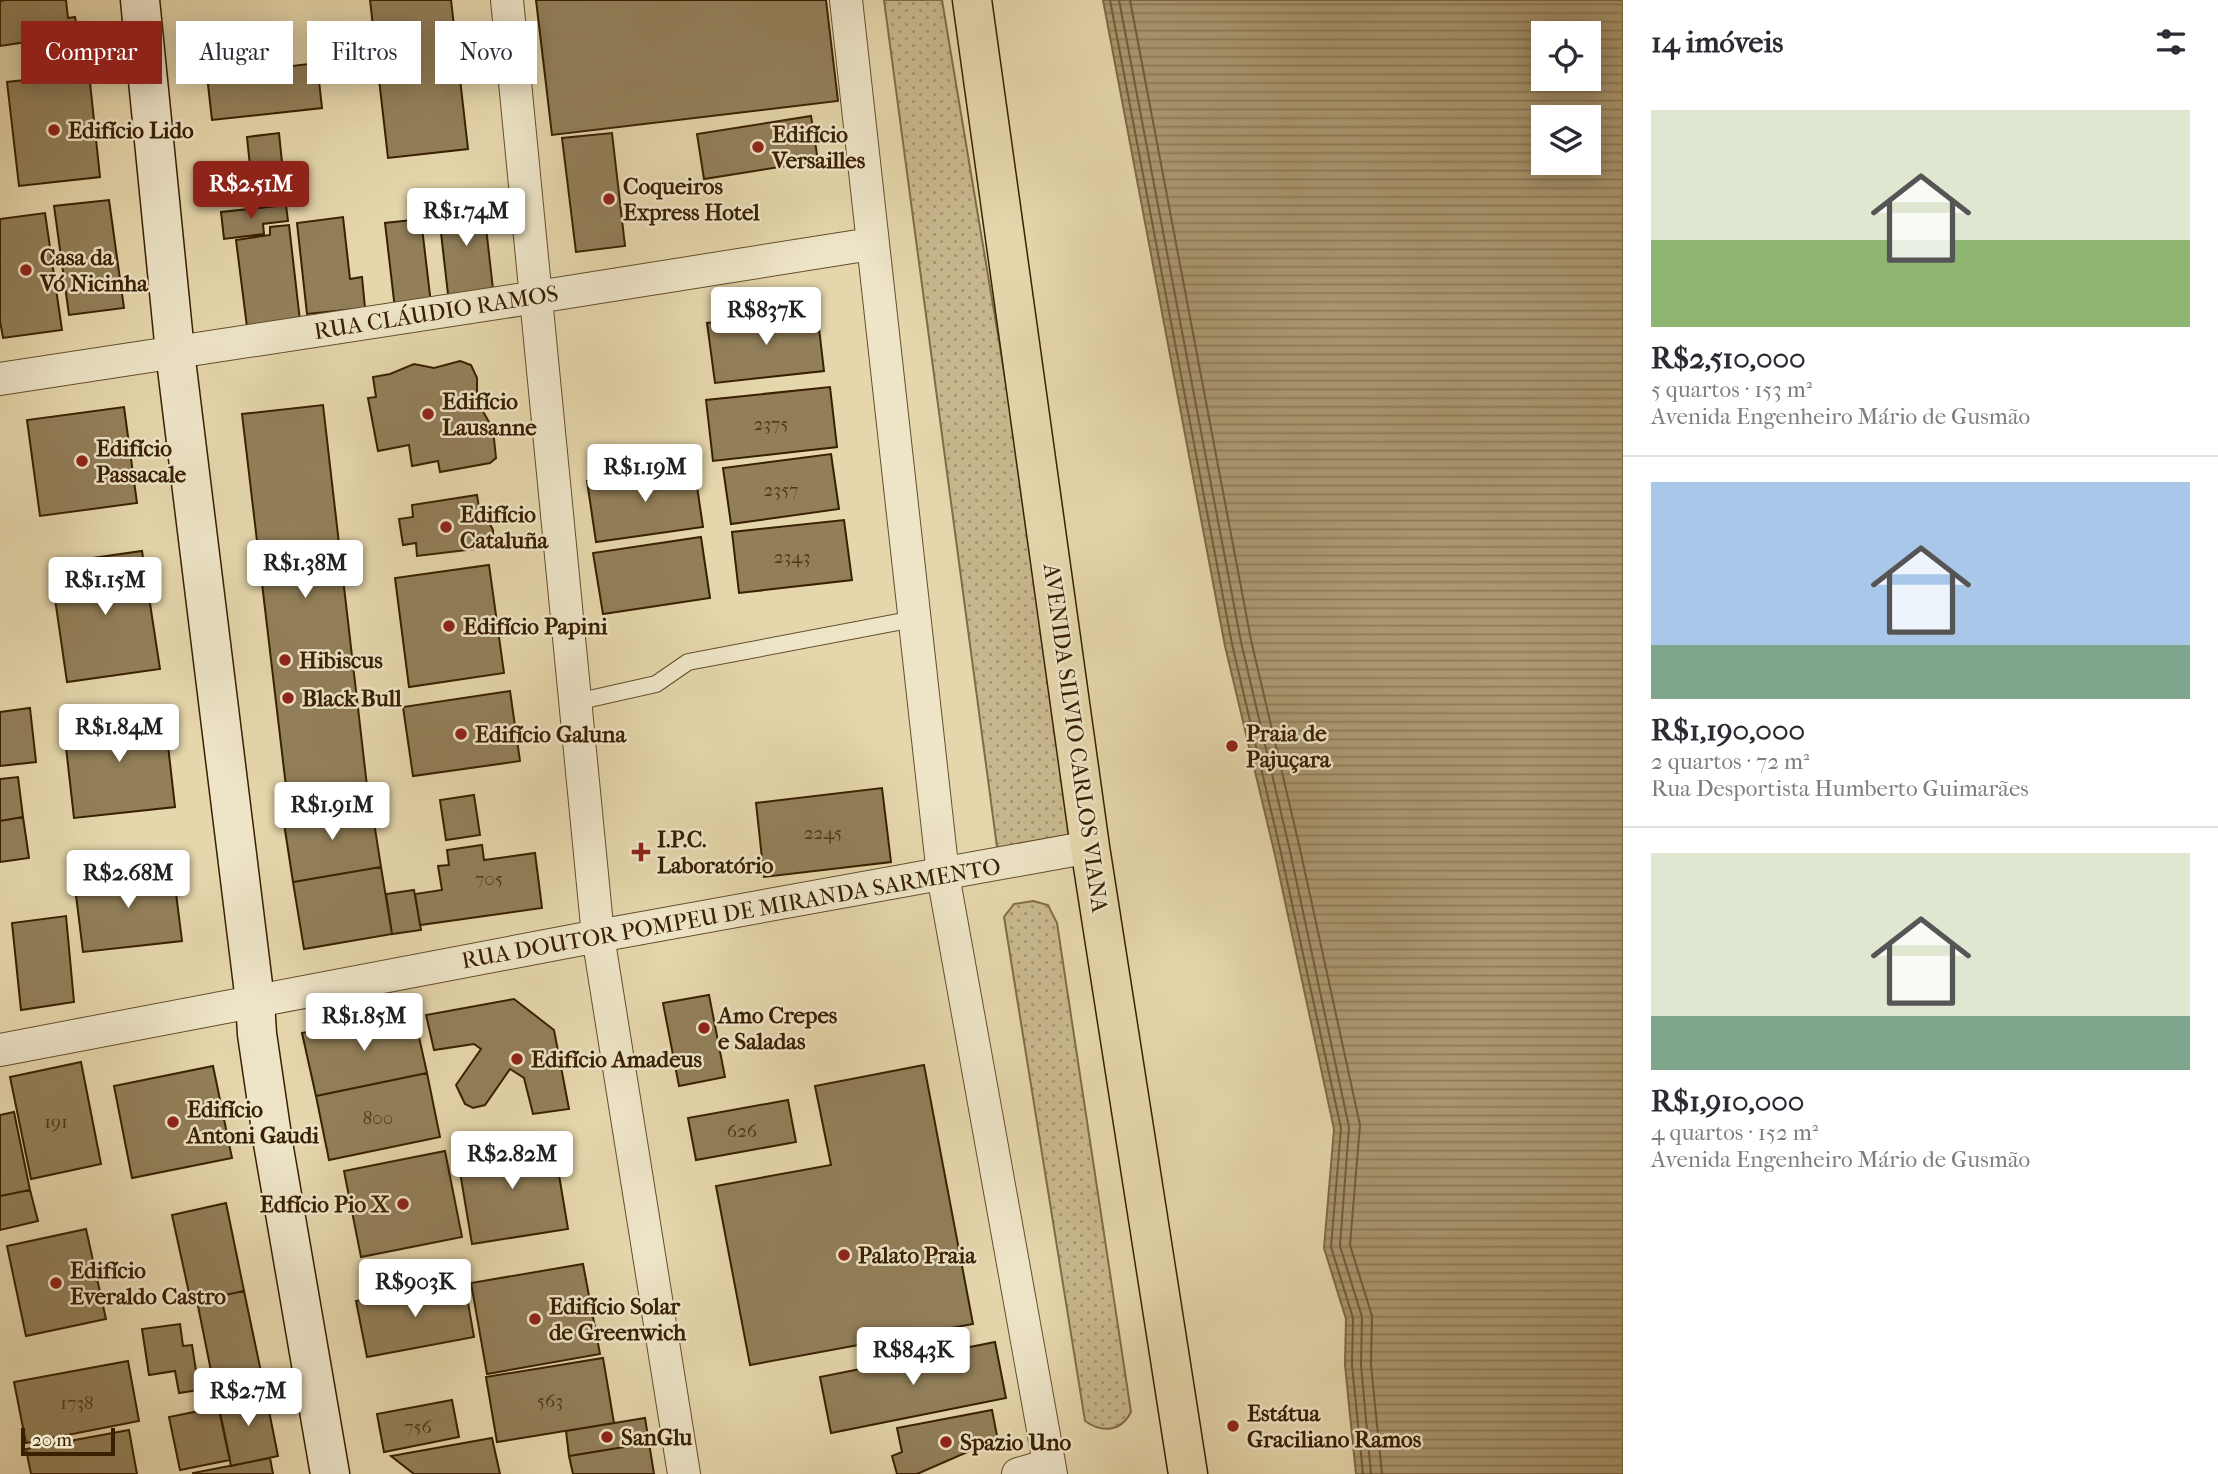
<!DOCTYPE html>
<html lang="pt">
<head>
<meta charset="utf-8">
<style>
	body { margin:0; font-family:"IM FELL French Canon",serif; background:#f7f7f7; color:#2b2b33; height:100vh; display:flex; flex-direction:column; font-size:26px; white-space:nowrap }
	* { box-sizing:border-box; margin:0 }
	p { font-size:23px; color:#7c7c81 }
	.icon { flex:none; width:38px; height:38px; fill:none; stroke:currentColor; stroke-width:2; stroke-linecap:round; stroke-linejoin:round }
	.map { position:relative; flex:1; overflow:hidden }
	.side { display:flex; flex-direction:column; background:#fff; width:595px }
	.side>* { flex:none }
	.banner { position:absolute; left:21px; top:21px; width:665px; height:63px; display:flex; gap:14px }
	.controls { position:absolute; left:1531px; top:21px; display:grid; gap:14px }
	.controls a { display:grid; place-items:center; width:70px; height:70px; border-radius:0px; background:#fff; box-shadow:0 4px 18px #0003; font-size:35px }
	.scale { position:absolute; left:21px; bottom:18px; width:94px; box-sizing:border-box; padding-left:7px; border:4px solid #392000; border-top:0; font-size:19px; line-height:24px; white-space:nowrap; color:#392000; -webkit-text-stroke:5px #eee4c8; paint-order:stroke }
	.price { position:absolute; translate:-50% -60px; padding:0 16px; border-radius:7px; background:#fff; color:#222; font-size:23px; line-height:46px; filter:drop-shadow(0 2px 4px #0008) }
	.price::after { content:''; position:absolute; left:50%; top:42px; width:21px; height:16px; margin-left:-10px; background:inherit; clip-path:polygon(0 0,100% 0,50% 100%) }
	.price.selected { background:#8f2418; color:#fff }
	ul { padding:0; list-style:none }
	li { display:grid; align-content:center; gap:14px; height:371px; padding:0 28px }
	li+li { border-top:2px solid #e1e1e2 }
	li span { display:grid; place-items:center; height:217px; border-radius:0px; color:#555 }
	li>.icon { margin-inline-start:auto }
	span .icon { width:126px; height:126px; fill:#fffc; stroke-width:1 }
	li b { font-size:30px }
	h2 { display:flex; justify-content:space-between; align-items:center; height:84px; padding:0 28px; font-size:30px }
	.chip { padding:0 24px; border-radius:0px; background:#fff; box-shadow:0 4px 18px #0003; font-size:24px; line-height:63px }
	.chip.selected { background:#8f2418; color:#fff }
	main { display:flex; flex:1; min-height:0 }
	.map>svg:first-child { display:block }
</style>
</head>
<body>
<main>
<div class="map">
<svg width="1623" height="1474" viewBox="0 0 1623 1474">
	<defs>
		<pattern id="green-dots" width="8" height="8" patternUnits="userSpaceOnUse" patternTransform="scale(1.75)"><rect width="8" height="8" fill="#c8b78e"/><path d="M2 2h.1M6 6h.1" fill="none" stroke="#a39472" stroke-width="1.8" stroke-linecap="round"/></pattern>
		<pattern id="water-rules" width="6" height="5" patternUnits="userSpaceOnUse" patternTransform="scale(1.75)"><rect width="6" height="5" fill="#ab9871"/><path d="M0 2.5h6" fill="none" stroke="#8c7c5a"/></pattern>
	</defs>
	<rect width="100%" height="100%" fill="#e5d6ab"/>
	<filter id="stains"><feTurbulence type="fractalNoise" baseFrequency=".00286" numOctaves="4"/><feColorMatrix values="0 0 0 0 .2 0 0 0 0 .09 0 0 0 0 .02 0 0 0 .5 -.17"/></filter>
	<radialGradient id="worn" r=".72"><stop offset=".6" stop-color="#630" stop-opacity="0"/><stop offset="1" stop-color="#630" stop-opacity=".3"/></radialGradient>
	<path fill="url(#green-dots)" stroke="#806c47" stroke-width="2" d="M 884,0 L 942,0 L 1079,820 L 1071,835 L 1012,848 L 997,847 Z
		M 1033,901 L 1048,905 L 1057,923 L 1131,1412 C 1121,1432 1102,1433 1085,1421 L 1004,917 L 1014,904 Z"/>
	<path fill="url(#water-rules)" stroke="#7d6844" stroke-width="2" fill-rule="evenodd" d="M 1103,0 L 1623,0 L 1623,1474 L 1356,1474 L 1345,1365 L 1346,1319 L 1324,1248 L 1334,1129 L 1275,855 L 1225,646 ZM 1544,33 L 1589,33 L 1589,79 L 1544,79 ZM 1544,117 L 1589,117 L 1589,163 L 1544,163 Z"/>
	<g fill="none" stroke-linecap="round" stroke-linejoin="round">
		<path stroke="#725c38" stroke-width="2" d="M 1110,0 L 1232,644 L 1281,853 L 1341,1128 L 1331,1247 L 1353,1318 L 1352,1365 L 1363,1474
			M 1119,0 L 1241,642 L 1290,851 L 1349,1127 L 1340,1246 L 1362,1317 L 1361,1365 L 1371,1474
			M 1130,0 L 1251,640 L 1300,849 L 1360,1125 L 1350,1245 L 1372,1316 L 1371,1365 L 1382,1474"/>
	</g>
	<path fill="#927f59" stroke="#392000" stroke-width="2" d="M 6,0 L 66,0 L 68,18 L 75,17 L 80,45 L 36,52 L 34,41 L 0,46 L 0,1 Z
		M 370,0 L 451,0 L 468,149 L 388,158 Z
		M 536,0 L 826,0 L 838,101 L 552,135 Z
		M 317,63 L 322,108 L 212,120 L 207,76 Z
		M 89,73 L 100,177 L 19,186 L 7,82 Z
		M 811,116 L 818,161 L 704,179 L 697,134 Z
		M 279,133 L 285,192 L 253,195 L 247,137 Z
		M 612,133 L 625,246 L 576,252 L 562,138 Z
		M 482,192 L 494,298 L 449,303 L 437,198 Z
		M 109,200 L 124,308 L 69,315 L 54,206 Z
		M 286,205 L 288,221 L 263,224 L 264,234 L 224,239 L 221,212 Z
		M 45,213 L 62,330 L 3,338 L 0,321 L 0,219 Z
		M 343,217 L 350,279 L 362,277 L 365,308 L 307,314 L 297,223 Z
		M 421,219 L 431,304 L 395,309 L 385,223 Z
		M 289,225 L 300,321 L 247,327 L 236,240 L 270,235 L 270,227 Z
		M 817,311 L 824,371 L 715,383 L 707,323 Z
		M 460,361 L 471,365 L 477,378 L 477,401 L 493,429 L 496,458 L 490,463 L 440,472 L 438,461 L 412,466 L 409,445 L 378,451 L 368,398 L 376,397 L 373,377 L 390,374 L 414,364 L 434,368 Z
		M 830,387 L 837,447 L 713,461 L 706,400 Z
		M 323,405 L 367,786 L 287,795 L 242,414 Z
		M 124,407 L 137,503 L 40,516 L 27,420 Z
		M 831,454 L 839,509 L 731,524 L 723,468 Z
		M 694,466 L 703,527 L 596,542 L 587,481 Z
		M 477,495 L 481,520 L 490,524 L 493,530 L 493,537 L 490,543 L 475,549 L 417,556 L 416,543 L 403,545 L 399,519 L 413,517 L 412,505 Z
		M 844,520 L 852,580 L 739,593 L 732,532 Z
		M 701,537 L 710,598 L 603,614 L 593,553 Z
		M 142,551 L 160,669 L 67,682 L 50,564 Z
		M 489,565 L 504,673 L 409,687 L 395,578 Z
		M 510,691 L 520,761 L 413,776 L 403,707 Z
		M 30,708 L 36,762 L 0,766 L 0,712 Z
		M 164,710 L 175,807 L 74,818 L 63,721 Z
		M 18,777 L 23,817 L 0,821 L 0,779 Z
		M 882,788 L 891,862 L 764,877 L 756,803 Z
		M 474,795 L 480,835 L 446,840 L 440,800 Z
		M 371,803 L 381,867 L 293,882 L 283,817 Z
		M 23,817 L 29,858 L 0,862 L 0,821 Z
		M 482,845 L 484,860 L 535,853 L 542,908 L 420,925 L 415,894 L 442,890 L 438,866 L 449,865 L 447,850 Z
		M 143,863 L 145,880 L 174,877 L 182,941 L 83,952 L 75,887 L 98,884 L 96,869 Z
		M 381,867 L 392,934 L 304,949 L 293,882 Z
		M 414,890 L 421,930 L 392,934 L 386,894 Z
		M 66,916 L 74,1002 L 21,1010 L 12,923 Z
		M 709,995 L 725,1077 L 679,1086 L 663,1003 Z
		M 514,999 L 554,1030 L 569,1109 L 533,1114 L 524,1078 L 510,1069 L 485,1105 L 473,1108 L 465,1104 L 456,1085 L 481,1049 L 474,1044 L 434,1050 L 426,1015 Z
		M 413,1010 L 427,1073 L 316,1096 L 302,1033 Z
		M 81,1062 L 101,1164 L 31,1179 L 10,1077 Z
		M 924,1065 L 973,1324 L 750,1365 L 716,1186 L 831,1165 L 815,1086 Z
		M 213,1066 L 232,1158 L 132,1178 L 114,1086 Z
		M 427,1073 L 440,1137 L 329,1160 L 316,1096 Z
		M 788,1100 L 796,1142 L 696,1160 L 688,1118 Z
		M 14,1112 L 30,1190 L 0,1196 L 0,1115 Z
		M 553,1139 L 568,1229 L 472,1244 L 457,1154 Z
		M 445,1151 L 462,1237 L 361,1257 L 344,1171 Z
		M 30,1190 L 38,1221 L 0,1230 L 0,1196 Z
		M 226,1203 L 244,1291 L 191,1302 L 172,1215 Z
		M 86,1229 L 106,1319 L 26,1336 L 7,1246 Z
		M 583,1264 L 600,1354 L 487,1374 L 471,1283 Z
		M 464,1280 L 474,1337 L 367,1357 L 356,1301 Z
		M 244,1291 L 265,1391 L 217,1401 L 197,1301 Z
		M 180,1324 L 183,1346 L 192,1345 L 199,1390 L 179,1393 L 175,1371 L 149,1375 L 142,1329 Z
		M 995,1342 L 1006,1398 L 831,1433 L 820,1377 Z
		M 603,1358 L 614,1423 L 497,1442 L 486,1377 Z
		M 128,1361 L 139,1421 L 26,1443 L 14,1382 Z
		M 265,1391 L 278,1456 L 231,1466 L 217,1401 Z
		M 452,1400 L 459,1437 L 384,1452 L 377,1414 Z
		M 219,1407 L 230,1460 L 180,1470 L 169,1417 Z
		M 992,1410 L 998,1441 L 988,1443 L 917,1474 L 897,1474 L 892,1456 L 902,1452 L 897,1428 Z
		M 645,1418 L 649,1443 L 569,1456 L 566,1431 Z
		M 129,1430 L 137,1474 L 31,1474 L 26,1449 Z
		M 492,1438 L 500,1474 L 414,1474 L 391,1456 Z
		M 649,1443 L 654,1474 L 573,1474 L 569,1456 Z
		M 270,1458 L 273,1474 L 193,1474 L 193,1473 Z"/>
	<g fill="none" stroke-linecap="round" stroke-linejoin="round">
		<defs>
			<path id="lane" d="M 576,702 L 656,684 L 688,662 L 914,619"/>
			<path id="street" d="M 507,0 L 598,936 L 684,1474
				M 846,0 L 943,875 L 1051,1474
				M 0,379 L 537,297 L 871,244
				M 0,1050 L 598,936 L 1090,847
				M 1018,1474 L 1049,1465"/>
			<path id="secondary" d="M 140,0 L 175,352 L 255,1001 L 257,1034 L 273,1143 L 330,1474"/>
			<path id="primary" d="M 972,0 L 1090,847 L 1188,1474"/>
		</defs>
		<use href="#lane" stroke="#644e2b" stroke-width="18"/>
		<use href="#street" stroke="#644e2b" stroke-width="34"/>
		<use href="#secondary" stroke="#392000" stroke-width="41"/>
		<use href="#primary" stroke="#392000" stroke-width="41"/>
		<use href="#lane" stroke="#eee4c8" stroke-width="16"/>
		<use href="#street" stroke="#eee4c8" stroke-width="32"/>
		<use href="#secondary" stroke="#eee4c8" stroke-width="38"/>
		<use href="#primary" stroke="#e5d6ab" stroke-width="38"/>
	</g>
	<g fill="#8f2418" stroke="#eee4c8" stroke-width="2.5">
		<circle cx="54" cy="130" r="7"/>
		<circle cx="758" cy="147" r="7"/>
		<circle cx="609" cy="199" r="7"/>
		<circle cx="26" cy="270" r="7"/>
		<circle cx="428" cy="414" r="7"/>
		<circle cx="82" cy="461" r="7"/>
		<circle cx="446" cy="527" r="7"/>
		<circle cx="449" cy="626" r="7"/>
		<circle cx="285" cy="660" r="7"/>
		<circle cx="288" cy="698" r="7"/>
		<circle cx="461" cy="734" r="7"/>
		<circle cx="1232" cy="746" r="7"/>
		<path d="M637.5 841.5h7v7h7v7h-7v7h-7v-7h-7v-7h7z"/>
		<circle cx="704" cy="1028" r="7"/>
		<circle cx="517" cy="1059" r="7"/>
		<circle cx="173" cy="1122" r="7"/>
		<circle cx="403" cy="1204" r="7"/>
		<circle cx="844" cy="1255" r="7"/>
		<circle cx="56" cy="1283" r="7"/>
		<circle cx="535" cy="1319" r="7"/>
		<circle cx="1233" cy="1426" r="7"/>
		<circle cx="607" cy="1437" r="7"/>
		<circle cx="946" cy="1442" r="7"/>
	</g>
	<g text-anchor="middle" stroke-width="5" stroke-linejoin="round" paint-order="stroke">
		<g font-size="19" fill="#4f3816">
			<text x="771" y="430">2375</text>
			<text x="781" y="496">2357</text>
			<text x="792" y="563">2343</text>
			<text x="823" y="839">2245</text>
			<text x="489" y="885">705</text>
			<text x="378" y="1124">800</text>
			<text x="56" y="1128">191</text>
			<text x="742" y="1137">626</text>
			<text x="550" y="1407">563</text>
			<text x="77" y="1409">1738</text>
			<text x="418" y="1433">756</text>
		</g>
		<g font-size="23" font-weight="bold" fill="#392000" stroke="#eee4c8" text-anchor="start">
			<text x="68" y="138">Edifício Lido</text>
			<text x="772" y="142">Edifício<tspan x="772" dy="26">Versailles</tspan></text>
			<text x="623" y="194">Coqueiros<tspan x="623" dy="26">Express Hotel</tspan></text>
			<text x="40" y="265">Casa da<tspan x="40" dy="26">Vó Nicinha</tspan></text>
			<text x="442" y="409">Edifício<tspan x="442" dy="26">Lausanne</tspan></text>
			<text x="96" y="456">Edifício<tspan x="96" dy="26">Passacale</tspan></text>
			<text x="460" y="522">Edifício<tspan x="460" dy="26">Cataluña</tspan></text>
			<text x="463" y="634">Edifício Papini</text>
			<text x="299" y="668">Hibiscus</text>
			<text x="302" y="706">Black Bull</text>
			<text x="1246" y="741">Praia de<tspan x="1246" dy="26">Pajuçara</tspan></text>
			<text x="475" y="742">Edifício Galuna</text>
			<text x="657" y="847">I.P.C.<tspan x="657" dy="26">Laboratório</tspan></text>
			<text x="718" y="1023">Amo Crepes<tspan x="718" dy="26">e Saladas</tspan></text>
			<text x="531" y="1067">Edifício Amadeus</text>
			<text x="187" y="1117">Edifício<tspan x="187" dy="26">Antoni Gaudi</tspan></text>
			<text x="389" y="1212" text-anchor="end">Edfício Pio X</text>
			<text x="858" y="1263">Palato Praia</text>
			<text x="70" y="1278">Edifício<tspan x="70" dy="26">Everaldo Castro</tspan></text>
			<text x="549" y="1314">Edifício Solar<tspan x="549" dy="26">de Greenwich</tspan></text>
			<text x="1247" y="1421">Estátua<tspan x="1247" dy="26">Graciliano Ramos</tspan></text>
			<text x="621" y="1445">SanGlu</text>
			<text x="960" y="1450">Spazio Uno</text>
		</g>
		<g font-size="23" fill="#392000" stroke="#eee4c8">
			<text transform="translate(436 312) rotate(-9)" y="8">RUA CLÁUDIO RAMOS</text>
			<text transform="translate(1076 738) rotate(82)" y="8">AVENIDA SILVIO CARLOS VIANA</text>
			<text transform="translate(731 913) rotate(-10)" y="8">RUA DOUTOR POMPEU DE MIRANDA SARMENTO</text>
		</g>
	</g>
	<rect width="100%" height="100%" filter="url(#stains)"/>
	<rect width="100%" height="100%" fill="url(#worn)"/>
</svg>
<div class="controls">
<a><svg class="icon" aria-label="locate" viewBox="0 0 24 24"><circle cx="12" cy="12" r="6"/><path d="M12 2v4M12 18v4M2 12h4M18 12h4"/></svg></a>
<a><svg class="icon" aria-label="layers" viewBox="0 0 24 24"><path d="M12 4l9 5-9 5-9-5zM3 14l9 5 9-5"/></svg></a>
</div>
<div class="scale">20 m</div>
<b class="price selected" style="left:251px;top:221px">R$2.51M</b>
<b class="price" style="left:466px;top:248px">R$1.74M</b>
<b class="price" style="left:766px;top:347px">R$837K</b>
<b class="price" style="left:645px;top:504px">R$1.19M</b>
<b class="price" style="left:305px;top:600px">R$1.38M</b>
<b class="price" style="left:105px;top:617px">R$1.15M</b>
<b class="price" style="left:119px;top:764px">R$1.84M</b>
<b class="price" style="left:332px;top:842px">R$1.91M</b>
<b class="price" style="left:128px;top:910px">R$2.68M</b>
<b class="price" style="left:364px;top:1053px">R$1.85M</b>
<b class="price" style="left:512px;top:1191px">R$2.82M</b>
<b class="price" style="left:415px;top:1319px">R$903K</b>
<b class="price" style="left:913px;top:1387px">R$843K</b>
<b class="price" style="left:248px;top:1428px">R$2.7M</b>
<div class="banner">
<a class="chip selected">Comprar</a>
<a class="chip">Alugar</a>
<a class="chip">Filtros</a>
<a class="chip">Novo</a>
</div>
</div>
<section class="side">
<h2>14 imóveis<svg class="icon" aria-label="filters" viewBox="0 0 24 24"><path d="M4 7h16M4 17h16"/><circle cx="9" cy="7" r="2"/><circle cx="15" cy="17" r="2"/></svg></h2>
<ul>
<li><span style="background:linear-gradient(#dfe7d0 60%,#8fb573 0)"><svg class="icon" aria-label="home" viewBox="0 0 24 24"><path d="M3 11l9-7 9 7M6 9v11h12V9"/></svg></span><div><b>R$2,510,000</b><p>5 quartos · 153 m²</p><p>Avenida Engenheiro Mário de Gusmão</p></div></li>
<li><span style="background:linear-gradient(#a9c7e8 75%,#7fa58c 0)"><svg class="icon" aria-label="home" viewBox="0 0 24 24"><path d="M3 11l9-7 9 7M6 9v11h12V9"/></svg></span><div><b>R$1,190,000</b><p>2 quartos · 72 m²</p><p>Rua Desportista Humberto Guimarães</p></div></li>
<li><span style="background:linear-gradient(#dfe7d0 75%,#7fa58c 0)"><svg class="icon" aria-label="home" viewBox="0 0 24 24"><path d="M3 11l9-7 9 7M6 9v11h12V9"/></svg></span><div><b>R$1,910,000</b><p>4 quartos · 152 m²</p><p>Avenida Engenheiro Mário de Gusmão</p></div></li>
</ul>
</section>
</main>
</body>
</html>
